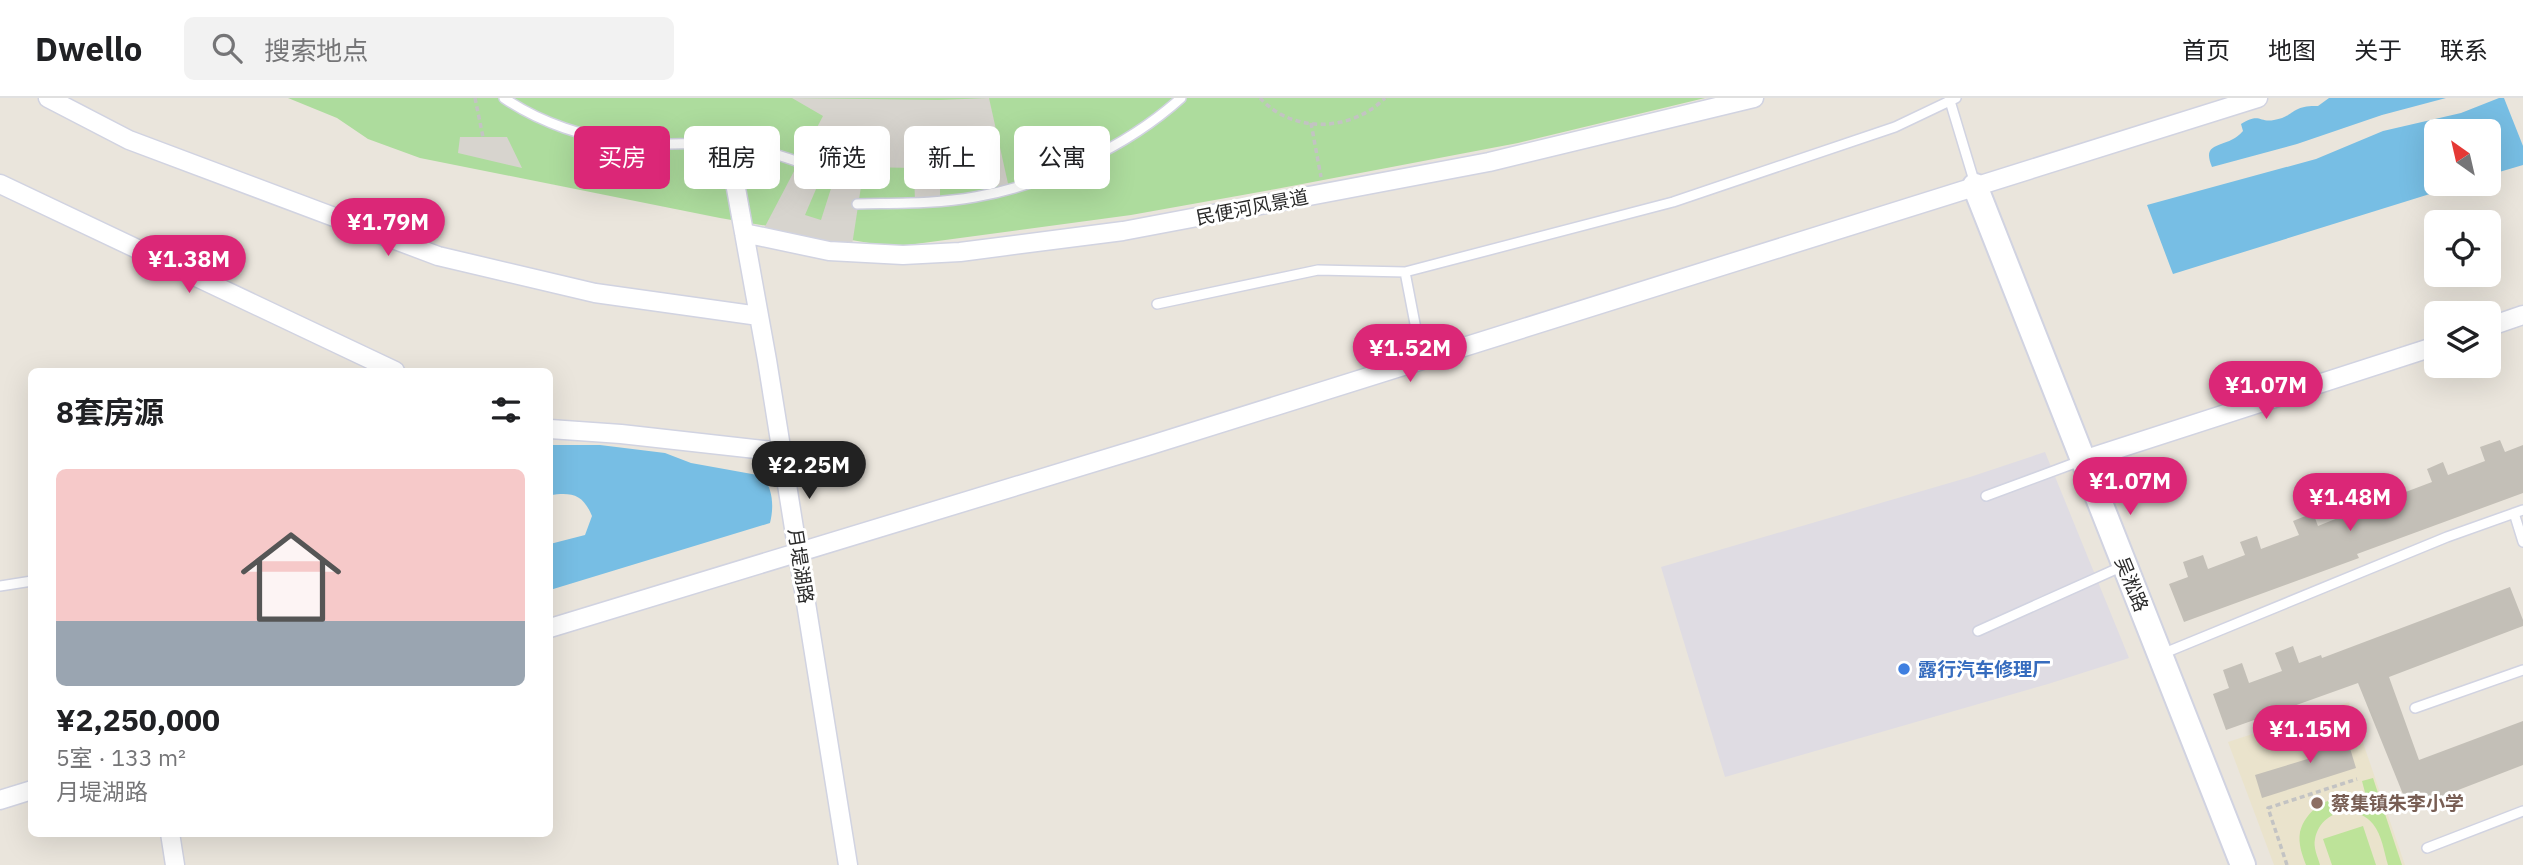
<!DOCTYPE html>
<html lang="zh">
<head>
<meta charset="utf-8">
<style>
	body { margin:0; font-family:"IBM Plex Sans","Noto Sans SC",sans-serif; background:#f2f2f2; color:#202124; height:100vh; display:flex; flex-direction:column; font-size:26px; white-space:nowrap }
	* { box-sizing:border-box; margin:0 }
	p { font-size:23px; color:#757577 }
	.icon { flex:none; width:38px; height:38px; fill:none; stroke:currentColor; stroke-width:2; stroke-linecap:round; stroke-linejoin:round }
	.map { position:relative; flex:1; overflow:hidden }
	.drawer { position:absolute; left:28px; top:270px; width:525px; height:469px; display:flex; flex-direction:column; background:#fff; border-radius:10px; box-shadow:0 7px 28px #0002 }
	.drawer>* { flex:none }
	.top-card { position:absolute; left:574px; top:28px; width:665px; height:63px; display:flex; gap:14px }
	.needle { width:46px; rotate:326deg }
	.tools { position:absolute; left:2424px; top:21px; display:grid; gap:14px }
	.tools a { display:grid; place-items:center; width:77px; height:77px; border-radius:10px; background:#fff; box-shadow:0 7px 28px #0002; font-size:35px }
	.price { position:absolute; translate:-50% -60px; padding:0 16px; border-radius:24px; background:#db2777; color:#fff; font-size:23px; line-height:46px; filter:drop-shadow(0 2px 4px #0008) }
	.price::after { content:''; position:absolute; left:50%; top:42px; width:21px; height:16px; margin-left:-10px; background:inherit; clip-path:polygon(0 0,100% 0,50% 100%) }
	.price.active { background:#222; color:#fff }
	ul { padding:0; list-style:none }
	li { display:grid; align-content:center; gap:14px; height:371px; padding:0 28px }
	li+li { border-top:2px solid #e0e0e0 }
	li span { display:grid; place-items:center; height:217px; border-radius:10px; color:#555 }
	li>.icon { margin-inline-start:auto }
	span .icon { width:126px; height:126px; fill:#fffc; stroke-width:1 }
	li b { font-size:30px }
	h2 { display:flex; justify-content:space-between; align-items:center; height:84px; padding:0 28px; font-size:30px }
	.chip { padding:0 24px; border-radius:10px; background:#fff; box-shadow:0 7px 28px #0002; font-size:24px; line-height:63px }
	.chip.active { background:#db2777; color:#fff }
	header { display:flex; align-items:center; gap:42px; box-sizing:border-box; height:98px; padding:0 35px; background:#fff; border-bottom:2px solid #e0e0e0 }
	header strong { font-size:33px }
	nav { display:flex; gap:38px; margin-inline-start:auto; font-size:24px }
	.search { width:490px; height:63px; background:#f2f2f2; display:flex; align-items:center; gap:18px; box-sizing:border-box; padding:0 24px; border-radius:10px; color:#757577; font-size:26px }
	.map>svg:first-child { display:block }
</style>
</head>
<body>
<header>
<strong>Dwello</strong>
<div class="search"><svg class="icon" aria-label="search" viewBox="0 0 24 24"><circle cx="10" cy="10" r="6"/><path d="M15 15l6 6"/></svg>搜索地点</div>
<nav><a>首页</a><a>地图</a><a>关于</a><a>联系</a></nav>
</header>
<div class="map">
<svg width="2523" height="767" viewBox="0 0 2523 767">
	<rect width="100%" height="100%" fill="#eae5dc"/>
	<path fill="#dfdce3" d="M 2045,354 L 2129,560 L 2048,586 L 1725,679 L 1661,469 L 1970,379 Z"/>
	<path fill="#eae3cc" d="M 2349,604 L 2405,767 L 2274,767 L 2228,644 Z"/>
	<path fill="#addc9d" d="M 288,0 L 1705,0 L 1518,45 L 1276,91 L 1131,117 L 893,149 L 720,120 L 420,60 L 368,41 L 337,20 Z"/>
	<path fill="#bde399" d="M 2373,680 L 2402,767 L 2388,767 C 2384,754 2382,737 2373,726 C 2355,704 2320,713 2315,741 C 2313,750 2318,759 2320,767 L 2306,767 C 2302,756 2298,746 2300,734 C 2307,706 2341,691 2367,702 L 2362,683 Z
		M 2363,728 L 2376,767 L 2332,767 L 2323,741 Z"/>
	<path fill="#d7d4ce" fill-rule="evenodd" d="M 792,0 L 939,2 L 989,0 L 1009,90 L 999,93 L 986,36 L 918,35 L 917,61 L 940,62 L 940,102 L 915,105 L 914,70 L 864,69 L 851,154 L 760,138 L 823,18 ZM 830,58 L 840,62 L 821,122 L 805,117 Z
		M 460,39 L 507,39 L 522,70 L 458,55 Z"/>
	<path fill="#77bee4" d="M 2329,0 L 2446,0 L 2382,17 L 2297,46 L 2212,69 C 2200,41 2227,52 2243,33 L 2241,26 C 2260,14 2259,25 2274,22 C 2294,19 2291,7 2318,8 Z
		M 2499,0 L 2504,0 L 2523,48 L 2523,67 L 2489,77 L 2488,33 L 2436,33 L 2436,86 L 2462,86 L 2173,176 L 2147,107 L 2316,61 L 2383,33 L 2461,15 Z
		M 550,347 L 600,347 L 665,355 L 691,365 L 763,378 C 773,392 774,409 770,425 L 550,492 L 550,446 L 585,437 L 592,418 C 583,396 572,394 550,397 Z"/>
	<path fill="#c3bfb7" d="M 918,35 L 987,36 L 986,70 L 946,69 L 947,62 L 917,62 Z
		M 2500,342 L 2505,354 L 2523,347 L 2523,395 L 2357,456 L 2359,460 L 2184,524 L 2169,486 L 2188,479 L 2183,464 L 2203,457 L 2208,471 L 2245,457 L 2240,444 L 2257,438 L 2261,451 L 2299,437 L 2293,423 L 2313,415 L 2318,428 L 2375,405 L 2369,391 L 2389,383 L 2395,398 L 2432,384 L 2427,371 L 2443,364 L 2448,377 L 2485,363 L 2480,349 Z
		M 2510,489 L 2523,522 L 2523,528 L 2389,579 L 2419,662 L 2523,623 L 2523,667 L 2409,711 L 2358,585 L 2226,632 L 2213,596 L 2229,590 L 2223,572 L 2242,565 L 2249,585 L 2282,573 L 2275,555 L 2293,548 L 2299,565 L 2321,557 L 2322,560 Z
		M 2334,628 L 2341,650 L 2349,647 L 2356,670 L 2262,700 L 2255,677 L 2314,659 L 2307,636 Z"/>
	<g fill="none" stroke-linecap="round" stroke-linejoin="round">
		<defs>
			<path id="lane" d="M 504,0 C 540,25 587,40 630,45 C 662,48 694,44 726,46 C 751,48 776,56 799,64
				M 1950,3 L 1975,86
				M 857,106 C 896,105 936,106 975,99 C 1046,87 1128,48 1181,0
				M 1405,174 L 1422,262
				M 1157,206 L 1318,172 L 1405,174 L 1673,104 L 1895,29 L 1956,0
				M 1986,398 L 2083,362
				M 2514,415 L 2523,444
				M 0,488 L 32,483
				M 1978,533 L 2123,468
				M 2162,556 L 2447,439 L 2523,412
				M 2415,610 L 2523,572
				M 2427,750 L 2523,713"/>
			<path id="street" d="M 48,0 L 129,42 L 438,158 L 595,195 L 759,218
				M 728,46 L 767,262 L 848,767
				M 0,86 L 395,273
				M 744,135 L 829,153 L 903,157 L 960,154 L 1123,133 L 1489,64 L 1754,0
				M 2488,229 L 2523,217
				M 550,331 L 621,336 L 782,354
				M 2083,362 L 2436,248
				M 550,530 L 1151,347 L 2258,0
				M 0,702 L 32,692
				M 170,735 L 175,767"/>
			<path id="secondary" d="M 1975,88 L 2243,767"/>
		</defs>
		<use href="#lane" stroke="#d1d3e1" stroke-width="12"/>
		<use href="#street" stroke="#d1d3e1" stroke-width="21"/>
		<use href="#secondary" stroke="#d1d3e1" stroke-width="28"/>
		<path stroke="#c3c3c3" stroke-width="3.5" stroke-dasharray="5 3.5" stroke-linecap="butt" d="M 475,0 L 483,39
			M 1260,0 C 1293,36 1351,34 1385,0
			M 1311,25 L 1321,79
			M 2287,767 L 2268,710 L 2357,681"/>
		<use href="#lane" stroke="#fff" stroke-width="9"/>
		<use href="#street" stroke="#fff" stroke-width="18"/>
		<use href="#secondary" stroke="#fff" stroke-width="24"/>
	</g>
	<circle fill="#3f7fe0" stroke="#fff" stroke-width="2.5" cx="1904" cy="571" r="7"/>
	<circle fill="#8d6e63" stroke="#fff" stroke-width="2.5" cx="2317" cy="705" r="7"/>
	<g text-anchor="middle" stroke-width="6" stroke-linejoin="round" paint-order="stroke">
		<g font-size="19" fill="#292929" stroke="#fff">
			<text transform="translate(1252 109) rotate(-11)" y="7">民便河风景道</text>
			<text transform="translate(801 468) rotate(81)" y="7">月堤湖路</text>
			<text transform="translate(2132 486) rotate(68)" y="7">吴淞路</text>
		</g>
		<g font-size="19" font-weight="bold" fill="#366cbe" stroke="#fff" text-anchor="start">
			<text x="1918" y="578">露行汽车修理厂</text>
		</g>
		<g font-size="19" font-weight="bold" fill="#785e54" stroke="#fff" text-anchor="start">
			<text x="2331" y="712">蔡集镇朱李小学</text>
		</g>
	</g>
</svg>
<div class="tools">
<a><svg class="needle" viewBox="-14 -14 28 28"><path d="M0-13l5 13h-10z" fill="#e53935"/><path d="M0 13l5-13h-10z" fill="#757577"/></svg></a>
<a><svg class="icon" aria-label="locate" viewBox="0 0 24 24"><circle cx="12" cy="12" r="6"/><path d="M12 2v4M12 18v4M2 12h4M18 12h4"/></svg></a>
<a><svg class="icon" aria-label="layers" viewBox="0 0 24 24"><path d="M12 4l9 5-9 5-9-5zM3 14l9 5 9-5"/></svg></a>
</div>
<b class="price" style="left:388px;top:160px">¥1.79M</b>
<b class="price" style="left:189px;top:197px">¥1.38M</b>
<b class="price" style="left:1410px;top:286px">¥1.52M</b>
<b class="price" style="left:2266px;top:323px">¥1.07M</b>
<b class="price active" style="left:809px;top:403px">¥2.25M</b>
<b class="price" style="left:2130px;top:419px">¥1.07M</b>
<b class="price" style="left:2350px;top:435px">¥1.48M</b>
<b class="price" style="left:2310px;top:667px">¥1.15M</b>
<div class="top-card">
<a class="chip active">买房</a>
<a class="chip">租房</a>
<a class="chip">筛选</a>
<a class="chip">新上</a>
<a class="chip">公寓</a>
</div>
<section class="drawer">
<h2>8套房源<svg class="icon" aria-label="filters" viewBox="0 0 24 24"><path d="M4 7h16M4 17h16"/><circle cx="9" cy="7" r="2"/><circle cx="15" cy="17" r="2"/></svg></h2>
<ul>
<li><span style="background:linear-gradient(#f6c9c9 70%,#9aa5b1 0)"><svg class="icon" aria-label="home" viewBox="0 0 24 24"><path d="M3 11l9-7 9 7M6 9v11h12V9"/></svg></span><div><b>¥2,250,000</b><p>5室 · 133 m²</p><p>月堤湖路</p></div></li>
</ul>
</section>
</div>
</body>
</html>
